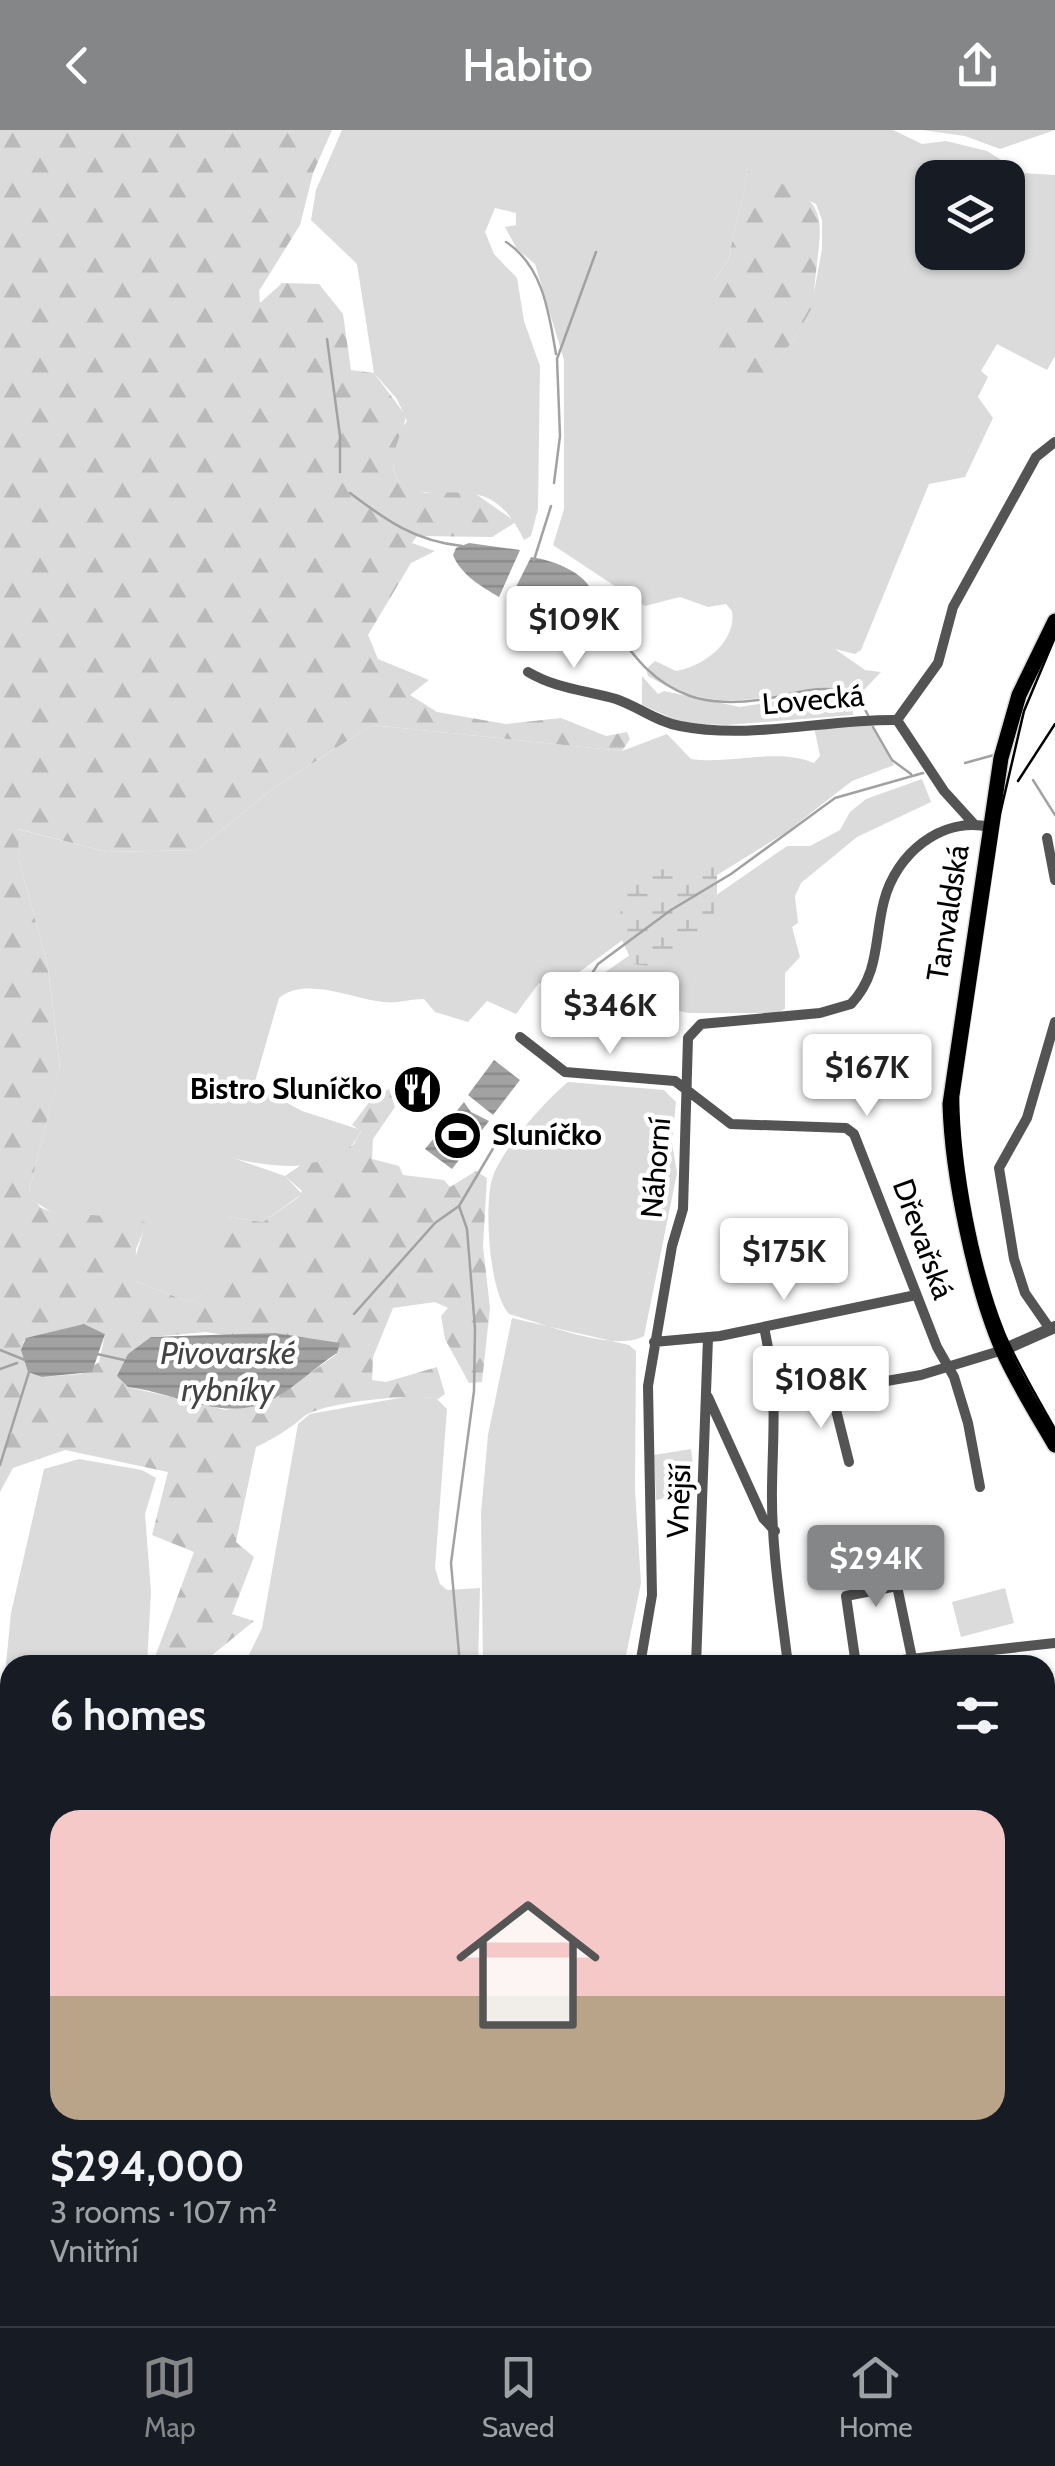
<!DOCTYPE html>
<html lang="en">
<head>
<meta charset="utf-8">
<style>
	body { margin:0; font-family:Cabin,sans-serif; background:#20242c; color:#f1f3f6; height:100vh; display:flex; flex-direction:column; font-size:38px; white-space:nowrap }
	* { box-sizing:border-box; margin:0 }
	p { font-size:32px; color:#9ea1a6 }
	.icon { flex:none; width:55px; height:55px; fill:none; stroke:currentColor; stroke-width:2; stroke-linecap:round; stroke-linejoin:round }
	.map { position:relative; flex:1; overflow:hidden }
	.sheet { position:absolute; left:0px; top:1525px; width:1055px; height:672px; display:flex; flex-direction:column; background:#171b24; border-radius:30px 30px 0 0; box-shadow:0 2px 8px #0004 }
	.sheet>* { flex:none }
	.tools { position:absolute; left:915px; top:30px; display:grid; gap:20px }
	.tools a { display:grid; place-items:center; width:110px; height:110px; border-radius:20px; background:#171b24; box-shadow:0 2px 8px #0004; font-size:50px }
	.price { position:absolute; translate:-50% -85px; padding:0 22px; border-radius:10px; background:#fff; color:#222; font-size:32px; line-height:65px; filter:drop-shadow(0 2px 5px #0008) }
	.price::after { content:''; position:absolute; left:50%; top:60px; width:30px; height:22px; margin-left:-15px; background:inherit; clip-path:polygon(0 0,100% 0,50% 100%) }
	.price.active { background:#858687; color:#fff }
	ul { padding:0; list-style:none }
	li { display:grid; align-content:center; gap:20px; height:530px; padding:0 50px }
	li+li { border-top:2px solid #363941 }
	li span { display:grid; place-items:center; height:310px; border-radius:30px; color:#555 }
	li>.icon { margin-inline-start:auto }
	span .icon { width:180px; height:180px; fill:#fffc; stroke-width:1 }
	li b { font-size:42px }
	h2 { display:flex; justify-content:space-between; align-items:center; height:120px; padding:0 50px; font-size:42px }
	header { display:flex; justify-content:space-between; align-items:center; height:130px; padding:0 50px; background:#858687; color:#fff; font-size:45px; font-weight:600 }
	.dock { display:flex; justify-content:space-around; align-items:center; height:140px; border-top:2px solid #363941; background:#171b24; font-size:28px; color:#9ea1a6 }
	.dock a { display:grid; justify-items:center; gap:5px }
	.dock .active { color:#858687 }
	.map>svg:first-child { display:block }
</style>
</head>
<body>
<header><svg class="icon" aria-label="back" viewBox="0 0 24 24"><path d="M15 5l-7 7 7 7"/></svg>Habito<svg class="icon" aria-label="share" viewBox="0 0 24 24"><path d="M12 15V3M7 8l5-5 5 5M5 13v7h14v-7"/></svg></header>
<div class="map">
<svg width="1055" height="2196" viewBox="0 0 1055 2196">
	<defs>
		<pattern id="forest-firs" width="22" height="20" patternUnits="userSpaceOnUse" patternTransform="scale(2.5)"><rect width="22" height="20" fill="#dbdbdb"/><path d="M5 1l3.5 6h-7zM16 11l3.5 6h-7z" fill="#bababa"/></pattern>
		<pattern id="wetland-marsh" width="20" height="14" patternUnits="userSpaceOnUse" patternTransform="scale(2.5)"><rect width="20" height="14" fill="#dbdbdb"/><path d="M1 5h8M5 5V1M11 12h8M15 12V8" fill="none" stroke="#bababa"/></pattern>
		<pattern id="park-tufts" width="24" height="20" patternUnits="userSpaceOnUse" patternTransform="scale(2.5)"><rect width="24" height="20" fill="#dbdbdb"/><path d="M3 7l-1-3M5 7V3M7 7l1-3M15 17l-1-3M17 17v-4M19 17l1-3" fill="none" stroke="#bababa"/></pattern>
		<pattern id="water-rules" width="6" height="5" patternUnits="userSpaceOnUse" patternTransform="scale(2.5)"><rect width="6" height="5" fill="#a2a2a2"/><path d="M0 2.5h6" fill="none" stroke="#8a8a8a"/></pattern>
	</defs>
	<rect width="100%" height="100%" fill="#fff"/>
	<path fill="#dbdbdb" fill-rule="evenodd" d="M 342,0 L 893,0 L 922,14 L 946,11 L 987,21 L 1022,43 L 1055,45 L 1055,226 L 1047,240 L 997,214 L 981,241 L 988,247 L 978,267 L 993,288 L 965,347 L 929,354 L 861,520 L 855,524 L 835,519 L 865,540 L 881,542 L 863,561 C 778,550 735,597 648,546 L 646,539 L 655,531 L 676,541 C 703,537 737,512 732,481 L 726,474 L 708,477 L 680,467 L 645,476 L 553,415 L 564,379 L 564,230 L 535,134 L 517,119 L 505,97 L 516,95 L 516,83 L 495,78 L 485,102 L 494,124 L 517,148 L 524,191 L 540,236 L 538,379 L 531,406 L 524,410 C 486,330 439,384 398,351 C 388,332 394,307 407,291 L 397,269 L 374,243 L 357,134 L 311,90 L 316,60 ZM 748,43 L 816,74 L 822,90 L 822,119 L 814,162 L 818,166 L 792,212 L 759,252 L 713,152 L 728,130 ZM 932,48 L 1008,48 L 1008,122 L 932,122 Z
		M 922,0 L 1055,0 L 1000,19 L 965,6 Z
		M 642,546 L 658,564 L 664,561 L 740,577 L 839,561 L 854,564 L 853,585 L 726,595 L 683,593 L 642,575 Z
		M 372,595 L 622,621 L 667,604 L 691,629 C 730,635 776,617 814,633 L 820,626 L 814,597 L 872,595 L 894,635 L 852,651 L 785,703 L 675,771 L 574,846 L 559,864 L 539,853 L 516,884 L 487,871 L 468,892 L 435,882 L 424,869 C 410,869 396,874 383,872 C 353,869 305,846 279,868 L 254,955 L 302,981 L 361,1000 C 343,1046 275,1038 236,1029 L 285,1046 L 302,1064 L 263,1092 L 228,1087 C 213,1116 224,1159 189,1172 L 135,1151 L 133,1135 L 146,1093 L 51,1082 L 31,1069 L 29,1061 L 60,938 L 48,837 L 19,731 L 17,699 L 107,722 L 197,720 L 271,660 Z
		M 922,649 L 931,672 L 857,707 L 801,753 L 795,766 L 798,793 L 792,797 L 800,827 L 785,843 L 785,879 L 777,883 L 689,883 L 662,878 L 604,894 L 587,889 L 581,871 L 588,854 L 787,716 L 810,716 L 840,700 L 850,682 L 866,669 Z
		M 568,952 L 664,960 L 676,972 L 672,1013 L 677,1043 L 644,1206 C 614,1223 542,1193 509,1184 C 489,1162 484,1078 492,1049 C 501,1020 544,972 568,952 Z
		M 512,1188 L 629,1215 L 636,1221 L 635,1360 L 641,1453 L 624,1535 L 483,1533 L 481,1383 L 488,1305 Z
		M 410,1266 L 436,1268 L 447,1279 L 435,1438 L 440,1454 L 447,1460 L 480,1458 L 478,1535 L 244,1535 L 262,1498 L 298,1294 L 310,1284 Z
		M 79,1329 L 142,1340 L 156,1348 L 145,1384 L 151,1462 L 147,1535 L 10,1535 L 10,1737 L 0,1737 L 0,1595 L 11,1483 L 44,1339 Z
		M 1005,1458 L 1014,1493 L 961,1507 L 952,1472 Z
		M 10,1780 L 10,1984 L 0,1983 L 0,1792 Z
		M 383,2188 L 559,2188 L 558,2196 L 384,2196 Z"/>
	<path fill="url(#forest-firs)" fill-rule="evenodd" d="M 0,0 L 332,0 L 313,43 L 300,95 L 259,161 L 260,173 L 282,153 L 319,154 L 343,184 L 351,240 L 374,243 L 406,286 C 402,308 385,327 398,351 L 425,363 L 473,362 L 516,392 L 492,407 L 417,406 L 412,413 L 435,421 L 411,433 L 368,505 L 378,529 L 429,550 L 410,565 L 437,582 L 506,594 L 561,588 L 606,606 L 627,602 L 630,609 L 622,621 L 372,595 L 271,660 L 197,720 L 107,722 L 18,699 L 19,731 L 48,837 L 60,939 L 29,1061 L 40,1077 L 51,1082 L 131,1088 L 147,1093 L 136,1119 L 135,1151 L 189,1172 C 226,1157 209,1115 228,1087 L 263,1092 L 299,1067 L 302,1061 L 285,1046 L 301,1035 L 331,1029 L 354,1014 L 361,1001 L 352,995 L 373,967 L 389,959 L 395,977 L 373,1009 L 372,1029 L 399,1036 L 403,1045 L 444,1050 L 450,1057 L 476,1041 L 487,1048 L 483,1116 L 490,1178 L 482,1252 L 469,1253 L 445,1209 L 441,1186 L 448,1178 L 435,1172 L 393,1178 L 373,1227 L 372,1250 L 386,1252 L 437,1237 L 445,1264 L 438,1269 C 415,1263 322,1272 303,1287 C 288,1300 275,1308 256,1317 L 236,1412 L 254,1427 L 232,1484 L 254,1491 L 200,1535 L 152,1535 L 194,1422 L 152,1405 L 168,1342 L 65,1320 L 13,1338 L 0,1362 ZM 84,1194 L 105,1204 L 99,1232 L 81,1244 L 42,1247 L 23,1212 L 26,1209 ZM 206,1202 L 337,1224 L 275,1268 L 226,1280 L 128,1257 L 151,1207 Z
		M 748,42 C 837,69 821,83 814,162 L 819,166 L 792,212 L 760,252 L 730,240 L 711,209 L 713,152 L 728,130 Z
		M 10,2073 L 10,2181 L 0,2187 L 0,2079 Z
		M 559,2188 L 893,2188 L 908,2196 L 558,2196 Z"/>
	<path fill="url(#wetland-marsh)" d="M 722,723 L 728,736 L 717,744 C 719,808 701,805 651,836 L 633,834 L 616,797 L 632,744 L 685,736 Z"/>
	<path fill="url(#park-tufts)" d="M 691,1319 L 696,1362 L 656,1370 L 654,1325 Z
		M 1055,1609 L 1055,1722 L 1045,1723 L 1045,1610 Z"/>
	<path fill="url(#water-rules)" d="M 469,413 L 520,420 L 499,467 C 482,457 461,445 453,425 L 456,418 Z
		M 531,427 C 554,430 593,445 594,470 C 563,498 553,493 517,477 L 516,457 Z
		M 494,930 L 520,950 L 493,985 L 468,965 Z
		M 464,972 L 471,982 L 489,991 L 452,1039 L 425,1019 Z
		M 84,1194 L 105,1204 L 92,1242 L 42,1247 L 28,1242 L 21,1220 L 26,1208 Z
		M 275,1203 L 340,1213 L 337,1223 C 315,1237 296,1257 273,1269 C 225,1294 177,1263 128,1257 L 117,1246 L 128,1224 L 151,1207 Z"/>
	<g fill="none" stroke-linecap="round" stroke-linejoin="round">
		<path stroke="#a2a2a2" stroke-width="2.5" d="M 506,112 C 543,136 549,183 556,224
			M 327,209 L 340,306 L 340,342
			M 554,353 L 560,306 L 557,229 L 596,122
			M 350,363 C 387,391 415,411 462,416
			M 534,430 L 551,376
			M 592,472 C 624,507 641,549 690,566 C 710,573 737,573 758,570 C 795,566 846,540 868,585
			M 873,597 L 892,630 L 911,644
			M 965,633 L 994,625
			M 1033,650 L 1055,685
			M 566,902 L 582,859 L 598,834 L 671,780 L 731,744 L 835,668 L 923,643
			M 459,1076 L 467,1099 L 475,1198 L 474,1261 L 451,1433 L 460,1535
			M 354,1184 L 435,1093 L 459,1076 L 501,1005
			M 0,1220 L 25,1230
			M 97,1224 L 124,1230
			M 0,1239 L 17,1233
			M 0,1335 L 29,1242"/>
		<defs>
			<path id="primary" d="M 1055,491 L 1019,565 L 1001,628 L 950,974 C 952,1044 975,1157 1003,1221 C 1018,1254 1037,1284 1055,1315"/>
			<path id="trunk" d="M 0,2003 L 10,2004
				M 0,2017 L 10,2018
				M 298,2188 L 304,2196
				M 314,2188 L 320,2196"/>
		</defs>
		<use href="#primary" stroke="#dbdbdb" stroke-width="18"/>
		<use href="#trunk" stroke="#dbdbdb" stroke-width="20"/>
		<path stroke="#545454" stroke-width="10" d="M 528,542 C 557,559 585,560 616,569 C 639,577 657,592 680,596 C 751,610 825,589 897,590
			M 897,590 L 938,533 L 953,477 L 1036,327 L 1055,312
			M 897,590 L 944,661 L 974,694
			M 1047,708 L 1055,750
			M 520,907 L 565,942 L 675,951 L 731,994 L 846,998 L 854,1004 L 937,1217 L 954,1247 L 968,1293 L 980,1357
			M 764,1197 C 778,1262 773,1294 772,1358 C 771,1416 781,1477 788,1535
			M 1050,1199 L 1025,1163 L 1014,1129 L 999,1038 L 1027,988 L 1055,892
			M 654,1212 L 720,1206 L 916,1165
			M 831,1260 L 849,1332
			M 812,1264 L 921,1245 L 1003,1220
			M 708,1267 L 763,1388 L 775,1401
			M 640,1535 L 652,1465 L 648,1256 L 672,1116 L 683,1079 L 688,908 L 701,894 L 820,883 L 851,874 C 880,843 874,809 884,771 C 896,724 941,686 990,697
			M 696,1535 L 708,1208
			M 856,1535 L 846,1466 L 897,1456 L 912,1528
			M 857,1535 L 1055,1513
			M 0,1742 L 10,1743
			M 0,1783 L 10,1771
			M 1045,1802 L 1055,1797
			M 1045,1858 L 1055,1859
			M 336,2196 L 341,2188"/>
		<path stroke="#545454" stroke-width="12" d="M 1003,1220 L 1055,1197"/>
		<use href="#primary" stroke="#000" stroke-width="15"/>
		<use href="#trunk" stroke="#000" stroke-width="18"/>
		<path stroke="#000" stroke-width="2.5" d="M 1055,507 L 1024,581 L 1000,684 L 958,967 C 959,1039 977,1136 1004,1203 C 1018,1236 1037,1267 1055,1299
			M 1018,651 L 1055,594"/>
	</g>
	<defs>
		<symbol id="restaurant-disc" viewBox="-11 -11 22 22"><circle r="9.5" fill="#000" stroke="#fff"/><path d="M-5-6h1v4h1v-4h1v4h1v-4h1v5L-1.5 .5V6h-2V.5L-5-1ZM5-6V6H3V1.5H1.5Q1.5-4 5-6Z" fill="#fff"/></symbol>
		<symbol id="stadium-disc" viewBox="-11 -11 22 22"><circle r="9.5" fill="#000" stroke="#fff"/><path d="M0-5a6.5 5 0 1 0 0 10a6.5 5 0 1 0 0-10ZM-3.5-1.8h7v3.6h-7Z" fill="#fff"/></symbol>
	</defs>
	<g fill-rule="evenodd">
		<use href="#restaurant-disc" x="390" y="932" width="55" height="55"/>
		<use href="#stadium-disc" x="430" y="978" width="55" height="55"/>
	</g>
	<g text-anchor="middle" stroke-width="9" stroke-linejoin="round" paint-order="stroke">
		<g font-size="30" fill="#000" stroke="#fff">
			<text transform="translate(813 570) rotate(-5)" y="10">Lovecká</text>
			<text transform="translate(948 783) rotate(-81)" y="10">Tanvaldská</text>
			<text transform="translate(656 1038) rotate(-85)" y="10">Náhorní</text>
			<text transform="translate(923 1109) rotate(70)" y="10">Dřevařská</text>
			<text transform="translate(679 1371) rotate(-88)" y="10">Vnější</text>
		</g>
		<g font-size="30" font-weight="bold" fill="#000" stroke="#fff" text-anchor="end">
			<text x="382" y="969">Bistro Sluníčko</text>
			<text x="492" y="1015" text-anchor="start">Sluníčko</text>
		</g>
		<g font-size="32" font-style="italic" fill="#434343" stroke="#fff">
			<text x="228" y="1234">Pivovarské<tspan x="228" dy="37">rybníky</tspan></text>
		</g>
	</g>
</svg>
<div class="tools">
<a><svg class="icon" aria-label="layers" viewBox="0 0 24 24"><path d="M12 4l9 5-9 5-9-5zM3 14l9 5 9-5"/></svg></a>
</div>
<b class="price" style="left:574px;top:541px">$109K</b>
<b class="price" style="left:610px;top:927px">$346K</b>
<b class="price" style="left:867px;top:989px">$167K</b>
<b class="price" style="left:784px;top:1173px">$175K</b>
<b class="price" style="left:821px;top:1301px">$108K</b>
<b class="price active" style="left:876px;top:1480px">$294K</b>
<section class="sheet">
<h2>6 homes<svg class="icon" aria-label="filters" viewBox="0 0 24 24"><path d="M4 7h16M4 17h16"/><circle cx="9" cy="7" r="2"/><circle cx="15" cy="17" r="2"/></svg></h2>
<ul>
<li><span style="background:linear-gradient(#f6c9c9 60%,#b9a48a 0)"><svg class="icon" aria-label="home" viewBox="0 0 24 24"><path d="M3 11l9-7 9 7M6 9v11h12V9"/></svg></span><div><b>$294,000</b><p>3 rooms · 107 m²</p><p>Vnitřní</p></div></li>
</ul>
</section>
</div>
<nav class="dock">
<a class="active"><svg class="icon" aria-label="map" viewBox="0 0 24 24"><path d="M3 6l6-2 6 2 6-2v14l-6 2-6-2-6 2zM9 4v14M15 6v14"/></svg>Map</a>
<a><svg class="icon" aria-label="saved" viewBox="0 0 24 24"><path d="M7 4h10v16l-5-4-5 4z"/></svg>Saved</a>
<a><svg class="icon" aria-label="home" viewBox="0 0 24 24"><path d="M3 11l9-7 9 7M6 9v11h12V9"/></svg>Home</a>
</nav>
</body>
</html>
